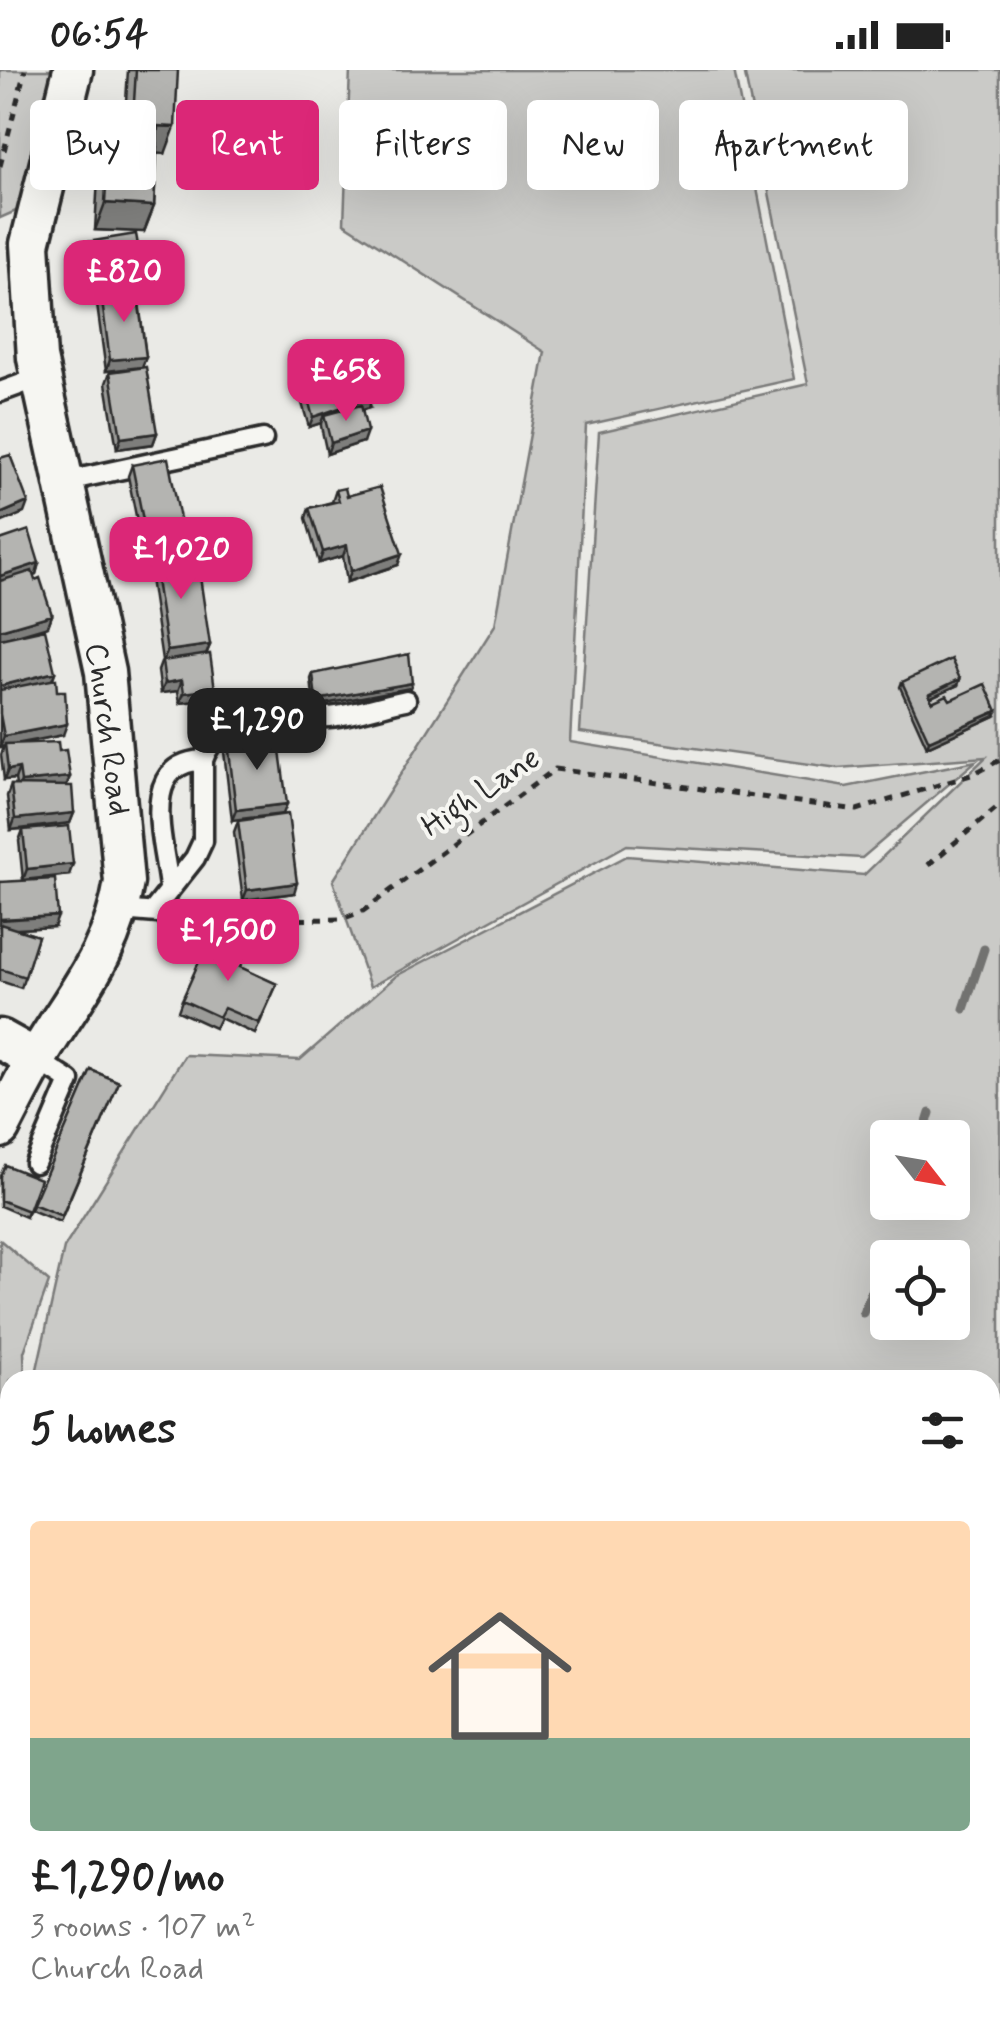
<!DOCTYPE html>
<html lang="en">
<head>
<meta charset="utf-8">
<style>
	body { margin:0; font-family:Mynerve,sans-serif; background:#f2f2f2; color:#222; height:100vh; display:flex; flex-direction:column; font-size:38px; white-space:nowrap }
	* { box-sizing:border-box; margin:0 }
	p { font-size:32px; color:#767676 }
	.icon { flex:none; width:55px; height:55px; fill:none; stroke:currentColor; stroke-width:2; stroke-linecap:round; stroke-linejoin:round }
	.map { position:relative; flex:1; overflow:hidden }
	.details { position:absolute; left:0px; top:1300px; width:1000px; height:672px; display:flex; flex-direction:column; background:#fff; border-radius:30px 30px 0 0; box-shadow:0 10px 40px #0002 }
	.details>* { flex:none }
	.banner { position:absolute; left:30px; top:30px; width:940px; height:90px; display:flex; gap:20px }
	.needle { width:65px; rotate:121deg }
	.fabs { position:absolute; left:870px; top:1050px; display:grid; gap:20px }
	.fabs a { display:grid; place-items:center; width:100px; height:100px; border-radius:10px; background:#fff; box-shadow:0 10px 40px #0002; font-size:50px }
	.price { position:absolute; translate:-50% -85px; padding:0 22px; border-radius:20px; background:#db2777; color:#fff; font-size:32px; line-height:65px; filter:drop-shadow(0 2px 5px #0008) }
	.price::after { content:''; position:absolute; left:50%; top:60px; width:30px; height:22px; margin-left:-15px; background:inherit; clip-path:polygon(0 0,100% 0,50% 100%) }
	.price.on { background:#222; color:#fff }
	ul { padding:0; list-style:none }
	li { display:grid; align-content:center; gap:20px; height:530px; padding:0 30px }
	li+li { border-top:2px solid #e0e0e0 }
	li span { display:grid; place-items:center; height:310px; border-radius:10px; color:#555 }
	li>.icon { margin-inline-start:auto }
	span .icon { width:180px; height:180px; fill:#fffc; stroke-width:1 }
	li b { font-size:42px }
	h2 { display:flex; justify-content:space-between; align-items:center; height:120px; padding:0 30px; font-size:42px }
	.chip { padding:0 35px; border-radius:10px; background:#fff; box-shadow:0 10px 40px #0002; font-size:35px; line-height:90px }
	.chip.on { background:#db2777; color:#fff }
	.status { display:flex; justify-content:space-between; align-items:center; height:70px; padding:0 50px; background:#fff; direction:ltr }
	.status svg { height:28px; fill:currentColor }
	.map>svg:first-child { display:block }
</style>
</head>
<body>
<div class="status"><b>06:54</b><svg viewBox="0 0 49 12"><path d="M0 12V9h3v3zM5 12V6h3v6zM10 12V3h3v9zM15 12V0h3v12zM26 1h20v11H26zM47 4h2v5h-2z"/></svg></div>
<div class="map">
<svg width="1000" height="1971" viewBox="0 0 1000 1971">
	<rect width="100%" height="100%" fill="#eaeae6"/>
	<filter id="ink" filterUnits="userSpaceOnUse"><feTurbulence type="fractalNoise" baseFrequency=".01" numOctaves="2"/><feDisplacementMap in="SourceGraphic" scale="20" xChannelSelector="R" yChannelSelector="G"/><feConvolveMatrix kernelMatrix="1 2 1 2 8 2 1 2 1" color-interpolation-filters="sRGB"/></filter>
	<g filter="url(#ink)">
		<path fill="#cacac7" stroke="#7a7a79" stroke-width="2.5" fill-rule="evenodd" d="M 0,0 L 61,0 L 25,137 L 0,148 Z
			M 350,0 L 734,0 L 794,309 L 586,355 L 570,672 L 846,717 L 976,691 L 862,788 L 627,775 L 370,917 L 333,811 L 495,555 L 545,282 L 344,153 Z
			M 744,0 L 1000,0 L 1000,1971 L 715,1971 L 679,1963 L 990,1962 L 990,1310 L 39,1310 L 37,1299 L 64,1178 L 185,985 L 300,990 L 396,906 L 627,786 L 864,805 L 986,687 L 838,698 L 580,662 L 599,362 L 808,314 ZM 888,1068 L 952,1068 L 952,1132 L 888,1132 ZM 888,1188 L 952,1188 L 952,1252 L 888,1252 Z
			M 0,1170 L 49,1212 L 24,1282 L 25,1310 L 10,1310 L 10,1549 L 0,1544 Z"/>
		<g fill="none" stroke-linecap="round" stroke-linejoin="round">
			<path stroke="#727270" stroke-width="9" d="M 964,939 L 984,879
				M 922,1068 L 930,1043
				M 863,1243 L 885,1185"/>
			<defs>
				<path id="service" d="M 0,322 L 41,307
					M 62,412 L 263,369
					M 169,817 C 164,771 137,694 203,690
					M 120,840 L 244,850
					M 153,841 L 195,788 L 203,771 L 203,690 C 216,653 269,630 307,640 C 312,641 316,646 321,647 C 340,649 385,634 406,630
					M 35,1093 L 70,1011 L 36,989
					M 288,1971 L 292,1962"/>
				<path id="minor" d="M 0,969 L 36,989
					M 0,1058 C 12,1035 23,1012 36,990 C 72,927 112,887 124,812 L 105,602 L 37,288 L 30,174 L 73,0"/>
			</defs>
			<use href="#service" stroke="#2b2b2b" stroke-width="25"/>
			<use href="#minor" stroke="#2b2b2b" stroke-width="45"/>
			<path stroke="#2b2b2b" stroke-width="5" stroke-dasharray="8 8" stroke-linecap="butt" d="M 0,96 L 25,0
				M 928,795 L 1000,735
				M 267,850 L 342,849 L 363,841 L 555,699 L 857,740 L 971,705 L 1000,690"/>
			<use href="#service" stroke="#f6f6f2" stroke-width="18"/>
			<use href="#minor" stroke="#f6f6f2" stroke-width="38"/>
		</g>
		<path fill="#9b9b98" stroke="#2b2b2b" stroke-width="2.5" d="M 128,0 L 178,0 L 165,84 L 157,83 L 154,136 L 144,162 L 95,160 L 100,73 L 110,46 L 125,47 Z
			M 87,172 L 139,181 L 164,219 L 138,224 L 146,287 L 142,297 L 106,301 L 97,235 L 99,229 L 91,231 L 83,183 Z
			M 110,302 L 157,363 L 153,374 L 117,379 L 106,313 Z
			M 303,312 L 369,338 L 362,340 L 363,372 L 327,384 L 321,356 L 321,353 L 309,357 L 299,323 Z
			M 132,395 L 181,454 L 177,465 L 141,471 L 128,406 Z
			M 336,420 L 347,426 L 398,495 L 347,512 L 343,486 L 319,493 L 306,448 L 309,438 L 332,432 Z
			M 0,470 L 39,493 L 36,504 L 33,505 L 52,545 L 48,556 L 7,568 L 55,602 L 53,609 L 63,665 L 18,674 L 66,716 L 74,743 L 70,753 L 11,760 L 7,726 L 11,715 L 16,715 L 15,709 L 4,710 L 1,685 L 4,676 L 0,677 Z
			M 152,484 L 184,494 L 210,575 L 206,585 L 211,629 L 180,633 L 178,621 L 161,623 L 158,601 L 162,590 L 148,495 Z
			M 313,604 L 410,618 L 314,636 L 311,609 Z
			M 960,609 L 958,615 L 930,627 L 932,632 L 950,630 L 995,646 L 927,677 L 900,617 L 902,612 Z
			M 278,665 L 232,750 L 224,682 L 228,672 Z
			M 238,751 L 294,823 L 243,830 L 234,762 Z
			M 23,760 L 69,805 L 23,810 L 19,771 Z
			M 0,812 L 54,857 L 16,859 L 38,866 L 21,918 L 0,911 Z
			M 241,898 L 277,914 L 255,964 L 220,948 L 215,958 L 178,941 L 182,930 Z
			M 91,1000 L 119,1012 L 60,1152 L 31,1140 Z
			M 0,1106 L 40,1109 L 26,1147 L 0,1136 Z
			M 0,1829 L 10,1833 L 10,1883 L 0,1879 Z
			M 172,1962 L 241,1962 L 237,1971 L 169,1971 Z"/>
		<path fill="#7e7e7c" stroke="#2b2b2b" stroke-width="2.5" d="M 158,56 L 175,57 L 165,84 L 149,83 Z
			M 105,133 L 154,136 L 144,162 L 95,160 Z
			M 168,209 L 164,219 L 102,229 L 101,224 L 99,229 L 91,231 L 94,220 Z
			M 146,287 L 142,297 L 106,301 L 110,290 Z
			M 372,327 L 369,338 L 326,352 L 324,345 L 321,353 L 309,357 L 313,347 Z
			M 367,361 L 363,372 L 327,384 L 331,373 Z
			M 157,363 L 153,374 L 117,379 L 121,368 Z
			M 28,432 L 24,443 L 0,453 L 0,444 Z
			M 181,454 L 177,465 L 141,471 L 145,460 Z
			M 347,475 L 343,486 L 319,493 L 323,482 Z
			M 402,484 L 398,495 L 347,512 L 351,501 Z
			M 39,493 L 36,504 L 0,515 L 0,506 Z
			M 52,545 L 48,556 L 0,570 L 0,560 Z
			M 210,575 L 206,585 L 163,592 L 167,581 Z
			M 55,602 L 51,613 L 0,626 L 0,616 Z
			M 960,609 L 958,615 L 927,629 L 929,624 Z
			M 182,610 L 178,621 L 161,623 L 165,613 Z
			M 412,613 L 410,618 L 314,636 L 316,630 Z
			M 215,619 L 211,629 L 180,633 L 184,623 Z
			M 997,641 L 995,646 L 927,677 L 929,671 Z
			M 67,654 L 63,665 L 0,677 L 4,666 Z
			M 19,698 L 15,709 L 4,710 L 8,700 Z
			M 70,707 L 66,717 L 17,723 L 21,712 Z
			M 287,734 L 283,744 L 232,750 L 236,740 Z
			M 74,743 L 70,753 L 11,760 L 15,749 Z
			M 73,794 L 69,805 L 23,810 L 27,799 Z
			M 297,813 L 294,823 L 243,830 L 247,820 Z
			M 58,846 L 54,857 L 0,860 L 0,850 Z"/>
		<path fill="#b4b4b1" stroke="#2b2b2b" stroke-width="2.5" d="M 136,0 L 178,0 L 175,57 L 158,56 L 154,136 L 105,133 L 110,46 L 133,48 Z
			M 136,164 L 139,181 L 163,177 L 168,209 L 94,220 L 87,172 Z
			M 137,220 L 146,287 L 110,290 L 101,224 Z
			M 362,293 L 372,327 L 313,347 L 303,312 Z
			M 146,297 L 157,363 L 121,368 L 110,302 Z
			M 361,335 L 367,361 L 331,373 L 324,345 Z
			M 10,385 L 28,432 L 0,444 L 0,388 Z
			M 168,388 L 181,454 L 145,460 L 132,395 Z
			M 380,417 L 402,484 L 351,501 L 347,475 L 323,482 L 309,438 L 339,431 L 336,420 L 345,418 L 347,426 Z
			M 29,460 L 39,493 L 0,506 L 0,470 Z
			M 181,480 L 184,494 L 198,493 L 210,575 L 167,581 L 152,484 Z
			M 32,501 L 35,510 L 40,508 L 52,545 L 0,560 L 0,511 Z
			M 45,559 L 55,602 L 0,616 L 0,569 Z
			M 210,584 L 215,619 L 184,623 L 182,610 L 165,613 L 162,591 Z
			M 409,584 L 412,613 L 316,630 L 313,604 Z
			M 951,589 L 960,609 L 929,624 L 932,632 L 947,625 L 950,630 L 985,614 L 997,641 L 929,671 L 902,612 Z
			M 56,609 L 57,621 L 65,621 L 67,654 L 4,666 L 0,644 L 0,620 Z
			M 278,665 L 287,734 L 236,740 L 228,672 Z
			M 58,672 L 59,681 L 66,680 L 70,707 L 21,712 L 19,698 L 8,700 L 5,674 Z
			M 11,715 L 72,716 L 74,743 L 15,749 Z
			M 288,744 L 297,813 L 247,820 L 238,751 Z
			M 69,756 L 73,794 L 27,799 L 23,760 Z
			M 55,809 L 58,846 L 0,849 L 0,812 Z
			M 0,854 L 38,866 L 25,907 L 0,899 Z
			M 210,867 L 247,884 L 240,897 L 277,914 L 259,953 L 224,938 L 219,947 L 182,930 Z
			M 91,1000 L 119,1012 L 62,1146 L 33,1134 Z
			M 5,1095 L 40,1109 L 28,1141 L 0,1130 L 0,1106 Z
			M 0,1829 L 10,1833 L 10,1871 L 1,1867 L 0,1869 Z
			M 176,1962 L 240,1962 L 237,1971 L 196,1971 Z
			M 331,1962 L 389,1962 L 385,1971 L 328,1971 Z"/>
	</g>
	<g text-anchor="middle" stroke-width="8" stroke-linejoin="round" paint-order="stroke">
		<g font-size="32" fill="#2b2b2b" stroke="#f6f6f2">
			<text transform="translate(109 659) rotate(82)" y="11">Church Road</text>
			<text transform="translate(480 721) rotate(-34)" y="11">High Lane</text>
		</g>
	</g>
</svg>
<div class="fabs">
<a><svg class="needle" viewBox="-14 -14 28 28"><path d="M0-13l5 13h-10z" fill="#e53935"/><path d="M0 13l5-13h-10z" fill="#767676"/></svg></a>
<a><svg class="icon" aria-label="locate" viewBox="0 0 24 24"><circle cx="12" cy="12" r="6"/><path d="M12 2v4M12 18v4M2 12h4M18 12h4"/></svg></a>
</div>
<b class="price" style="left:124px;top:255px">£820</b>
<b class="price" style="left:346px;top:354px">£658</b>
<b class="price" style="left:181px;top:532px">£1,020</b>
<b class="price on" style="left:257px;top:703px">£1,290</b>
<b class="price" style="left:228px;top:914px">£1,500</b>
<div class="banner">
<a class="chip">Buy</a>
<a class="chip on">Rent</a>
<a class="chip">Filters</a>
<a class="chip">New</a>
<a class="chip">Apartment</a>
</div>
<section class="details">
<h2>5 homes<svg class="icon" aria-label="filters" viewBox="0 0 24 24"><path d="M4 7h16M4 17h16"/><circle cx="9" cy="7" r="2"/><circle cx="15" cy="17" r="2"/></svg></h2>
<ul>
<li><span style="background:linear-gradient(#ffd9b3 70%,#7fa58c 0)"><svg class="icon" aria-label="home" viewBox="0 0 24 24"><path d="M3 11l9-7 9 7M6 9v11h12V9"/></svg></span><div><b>£1,290/mo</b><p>3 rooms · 107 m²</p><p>Church Road</p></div></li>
</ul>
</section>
</div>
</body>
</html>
